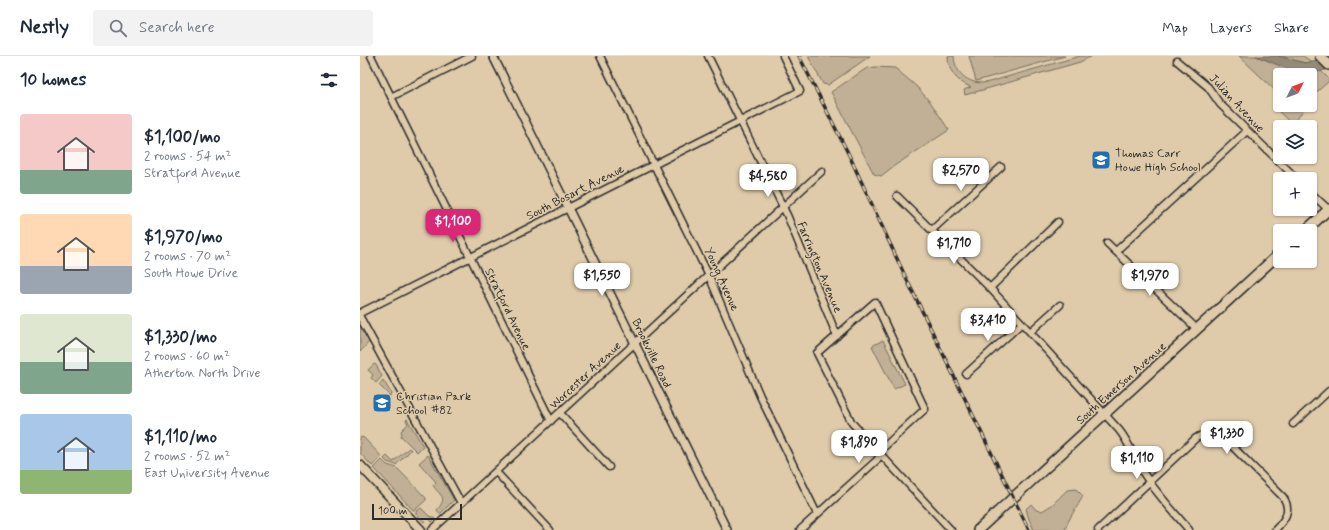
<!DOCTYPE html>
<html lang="en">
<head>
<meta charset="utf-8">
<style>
	body { margin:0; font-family:Mynerve,sans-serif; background:#f2f2f3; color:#1f2937; height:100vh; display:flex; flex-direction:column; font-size:15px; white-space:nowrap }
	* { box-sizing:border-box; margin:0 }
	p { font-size:13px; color:#747a83 }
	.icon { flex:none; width:22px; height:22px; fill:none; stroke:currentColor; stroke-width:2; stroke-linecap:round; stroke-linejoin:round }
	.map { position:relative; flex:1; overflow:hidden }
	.side { display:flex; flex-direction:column; background:#fff; width:360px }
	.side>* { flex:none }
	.needle { width:26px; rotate:48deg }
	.tools { position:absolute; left:913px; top:12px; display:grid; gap:8px }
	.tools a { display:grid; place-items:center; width:44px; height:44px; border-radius:4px; background:#fff; box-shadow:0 1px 3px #0004; font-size:20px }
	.scale { position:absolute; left:12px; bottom:10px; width:90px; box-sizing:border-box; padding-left:4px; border:2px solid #2b2b2b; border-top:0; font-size:11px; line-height:14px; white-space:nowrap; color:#2b2b2b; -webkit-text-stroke:3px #dfcbaa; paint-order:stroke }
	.price { position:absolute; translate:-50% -34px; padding:0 9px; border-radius:8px; background:#fff; color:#222; font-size:13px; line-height:26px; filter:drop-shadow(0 1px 2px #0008) }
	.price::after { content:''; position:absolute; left:50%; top:24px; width:12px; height:9px; margin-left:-6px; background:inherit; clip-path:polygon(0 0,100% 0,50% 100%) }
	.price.selected { background:#db2777; color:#fff }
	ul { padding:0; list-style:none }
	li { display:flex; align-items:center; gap:12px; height:100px; padding:0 20px }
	li span { display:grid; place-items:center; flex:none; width:112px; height:80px; border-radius:4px; color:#555 }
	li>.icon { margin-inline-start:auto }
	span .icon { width:48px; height:48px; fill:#fffc; stroke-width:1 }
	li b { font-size:17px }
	h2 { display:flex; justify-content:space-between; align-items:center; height:48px; padding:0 20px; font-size:17px }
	header { display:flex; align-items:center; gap:24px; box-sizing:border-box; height:56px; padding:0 20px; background:#fff; border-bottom:1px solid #e0e1e3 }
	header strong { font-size:19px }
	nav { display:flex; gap:22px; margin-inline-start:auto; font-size:14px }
	.search { width:280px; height:36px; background:#f2f2f3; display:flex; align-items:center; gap:10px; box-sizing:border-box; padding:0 14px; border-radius:4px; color:#747a83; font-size:15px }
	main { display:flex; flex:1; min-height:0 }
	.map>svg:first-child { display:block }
</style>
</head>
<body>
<header>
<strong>Nestly</strong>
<div class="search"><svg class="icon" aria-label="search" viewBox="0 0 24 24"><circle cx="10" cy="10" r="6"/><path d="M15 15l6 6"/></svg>Search here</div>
<nav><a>Map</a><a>Layers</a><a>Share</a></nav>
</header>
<main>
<section class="side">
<h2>10 homes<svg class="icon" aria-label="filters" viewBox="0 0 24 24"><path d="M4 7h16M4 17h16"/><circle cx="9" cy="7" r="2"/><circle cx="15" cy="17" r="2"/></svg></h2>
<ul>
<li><span style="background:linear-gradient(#f6c9c9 70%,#7fa58c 0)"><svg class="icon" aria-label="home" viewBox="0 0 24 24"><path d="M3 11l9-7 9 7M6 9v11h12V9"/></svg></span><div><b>$1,100/mo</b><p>2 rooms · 54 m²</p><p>Stratford Avenue</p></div></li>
<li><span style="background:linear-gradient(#ffd9b3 65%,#9aa5b1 0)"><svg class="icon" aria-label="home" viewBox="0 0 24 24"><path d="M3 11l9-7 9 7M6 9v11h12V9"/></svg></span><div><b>$1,970/mo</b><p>2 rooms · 70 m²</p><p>South Howe Drive</p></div></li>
<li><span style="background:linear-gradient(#dfe7d0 60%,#7fa58c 0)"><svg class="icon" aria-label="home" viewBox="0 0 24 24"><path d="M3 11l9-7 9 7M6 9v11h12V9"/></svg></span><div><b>$1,330/mo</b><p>2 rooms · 60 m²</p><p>Atherton North Drive</p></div></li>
<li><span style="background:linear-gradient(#a9c7e8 70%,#8fb573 0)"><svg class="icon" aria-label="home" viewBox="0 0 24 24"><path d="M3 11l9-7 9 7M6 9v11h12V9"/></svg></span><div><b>$1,110/mo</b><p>2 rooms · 52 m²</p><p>East University Avenue</p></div></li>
</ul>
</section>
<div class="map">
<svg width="969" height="474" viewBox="0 0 969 474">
	<rect width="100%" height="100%" fill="#dfcbaa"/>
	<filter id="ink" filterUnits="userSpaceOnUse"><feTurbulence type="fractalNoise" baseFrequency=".025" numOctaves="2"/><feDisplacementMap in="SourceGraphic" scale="8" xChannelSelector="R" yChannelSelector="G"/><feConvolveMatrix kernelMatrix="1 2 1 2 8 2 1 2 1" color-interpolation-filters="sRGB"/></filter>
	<g filter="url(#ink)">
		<path fill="#c1b095" stroke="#766e60" d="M 448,0 L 510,0 L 468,29 L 463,28 Z
			M 588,0 L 594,0 C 595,19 611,30 629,26 L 720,0 L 732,0 L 720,6 L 605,39 L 604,34 L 611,31 C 597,26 588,15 588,0 Z
			M 609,0 L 705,0 L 616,25 Z
			M 879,0 L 896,0 L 949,18 L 961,15 L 969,23 L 969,25 L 950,42 L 950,19 L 920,19 L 920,39 Z
			M 918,0 L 943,0 L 952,6 L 945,7 Z
			M 516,11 L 535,12 L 557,31 L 571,47 L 589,74 L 534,110 L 521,120 L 514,118 L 471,36 L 507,12 Z
			M 926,49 L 940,49 L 943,55 L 932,68 L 919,56 Z
			M 0,266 L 10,285 L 0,296 Z
			M 523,284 L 545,328 L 534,333 L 512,290 Z
			M 14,308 L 16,309 L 22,320 L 16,327 L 11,322 L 13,319 L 8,314 Z
			M 23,324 L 31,337 L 30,340 L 19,329 Z
			M 47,363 L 63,390 L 57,396 L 41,380 L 42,378 L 41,375 L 48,368 L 46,364 Z
			M 1,381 L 4,382 L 20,399 L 21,402 L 12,410 L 0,397 L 0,383 Z
			M 49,392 L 51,394 L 36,409 L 27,406 L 24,403 L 27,400 L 33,406 Z
			M 68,399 L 94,444 L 80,458 L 77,454 C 89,440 79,440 73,429 L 76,426 L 59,407 Z
			M 22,404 L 27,409 L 37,412 L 66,442 L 66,444 L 55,454 L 53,454 L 14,412 Z
			M 716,433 L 723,440 C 717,452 709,461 705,474 L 674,474 L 669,463 L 666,453 L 671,448 L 676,454 L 682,455 L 692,449 L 707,434 Z
			M 61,452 L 69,460 L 72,461 L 75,463 L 72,466 L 68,462 L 64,466 L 56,458 L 56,456 Z"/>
		<path fill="#958a77" stroke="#6b6459" d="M 896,0 L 918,0 L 945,7 L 969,1 L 969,13 L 949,18 L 935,16 Z"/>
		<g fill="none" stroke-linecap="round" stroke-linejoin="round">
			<defs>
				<path id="minor" d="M 11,0 L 191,365
					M 240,0 L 349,220 L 400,340 L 457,458
					M 348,0 L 427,159 L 477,280
					M 817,5 L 848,31 L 860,48 L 937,123
					M 31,41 L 112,0
					M 950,136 L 969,154
					M 537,140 L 630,232 L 759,374 C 770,387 774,404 784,418 C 797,438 814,456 829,474
					M 572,174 L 641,111
					M 747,187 L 837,273
					M 756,195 L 887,75
					M 630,232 L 698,166
					M 0,257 L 440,35 L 423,0
					M 0,261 L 101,447
					M 670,276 L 700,249
					M 606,318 L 662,267
					M 200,357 L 249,411
					M 933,368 L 969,335
					M 136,416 L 190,474
					M 72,474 L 462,115
					M 440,474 L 517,404 C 520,400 520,395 524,391 L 565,353 L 515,246 L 457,297 L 492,367 L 520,397 L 524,402 L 591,474
					M 738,474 L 836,382 C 847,375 857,377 867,385 L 923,441 C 932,454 925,464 915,474"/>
				<path id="tertiary" d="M 133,0 L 367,474"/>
				<path id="secondary" d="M 0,409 L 61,474"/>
				<path id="primary" d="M 960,0 L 969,9
					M 945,175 L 969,153
					M 618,474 L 920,197"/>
			</defs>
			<use href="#minor" stroke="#2b2b2b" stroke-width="9"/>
			<use href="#tertiary" stroke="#2b2b2b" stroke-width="10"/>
			<use href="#secondary" stroke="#2b2b2b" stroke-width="11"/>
			<use href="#primary" stroke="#2b2b2b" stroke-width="12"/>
			<use href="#minor" stroke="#dfcbaa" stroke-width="6"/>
			<use href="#tertiary" stroke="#dfcbaa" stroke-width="7"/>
			<use href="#secondary" stroke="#dfcbaa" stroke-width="8"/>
			<use href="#primary" stroke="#dfcbaa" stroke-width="9"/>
			<defs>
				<path id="rail" d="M 439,0 L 489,99 L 545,220 L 669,474"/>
			</defs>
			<use href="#rail" stroke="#2b2b2b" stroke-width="3.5"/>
			<use href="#rail" stroke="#dfcbaa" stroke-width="2" stroke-dasharray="6" stroke-linecap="butt"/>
		</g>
	</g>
	<defs>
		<symbol id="school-square" viewBox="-11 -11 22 22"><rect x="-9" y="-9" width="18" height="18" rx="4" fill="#1f6fb2" stroke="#dfcbaa"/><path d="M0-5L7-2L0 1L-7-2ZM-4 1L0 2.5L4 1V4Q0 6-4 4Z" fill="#fff"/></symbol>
	</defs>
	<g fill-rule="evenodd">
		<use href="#school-square" x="730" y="93" width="22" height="22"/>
		<use href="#school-square" x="11" y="336" width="22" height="22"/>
	</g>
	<g text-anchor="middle" stroke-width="3" stroke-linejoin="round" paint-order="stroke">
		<g font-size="12" fill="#2b2b2b" stroke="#dfcbaa">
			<text transform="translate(877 47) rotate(47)" y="4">Julian Avenue</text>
			<text transform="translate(215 136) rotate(-27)" y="4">South Bosart Avenue</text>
			<text transform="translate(460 211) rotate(67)" y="4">Farrington Avenue</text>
			<text transform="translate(362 223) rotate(66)" y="4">Young Avenue</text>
			<text transform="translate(148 253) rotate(64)" y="4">Stratford Avenue</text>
			<text transform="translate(292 297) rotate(64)" y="4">Brookville Road</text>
			<text transform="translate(225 319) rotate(-43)" y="4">Worcester Avenue</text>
			<text transform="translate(761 327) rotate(-42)" y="4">South Emerson Avenue</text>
		</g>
		<g font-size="12" fill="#2b2b2b" stroke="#dfcbaa" text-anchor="start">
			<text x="755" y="101">Thomas Carr<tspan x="755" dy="14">Howe High School</tspan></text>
			<text x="36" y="344">Christian Park<tspan x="36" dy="14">School #82</tspan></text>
		</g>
	</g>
</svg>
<div class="tools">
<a><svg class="needle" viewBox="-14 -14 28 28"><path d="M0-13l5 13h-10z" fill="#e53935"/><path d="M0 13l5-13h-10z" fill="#747a83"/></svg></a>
<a><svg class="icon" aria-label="layers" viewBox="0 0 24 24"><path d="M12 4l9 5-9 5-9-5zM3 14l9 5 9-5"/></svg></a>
<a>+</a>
<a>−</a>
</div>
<div class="scale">100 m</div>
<b class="price" style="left:601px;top:136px">$2,570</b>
<b class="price" style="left:408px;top:142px">$4,580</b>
<b class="price selected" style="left:93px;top:187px">$1,100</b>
<b class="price" style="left:594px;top:209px">$1,710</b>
<b class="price" style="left:242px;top:241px">$1,550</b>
<b class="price" style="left:790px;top:241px">$1,970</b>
<b class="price" style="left:628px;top:286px">$3,410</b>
<b class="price" style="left:867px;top:399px">$1,330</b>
<b class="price" style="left:499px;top:408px">$1,890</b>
<b class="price" style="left:777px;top:424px">$1,110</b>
</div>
</main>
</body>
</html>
